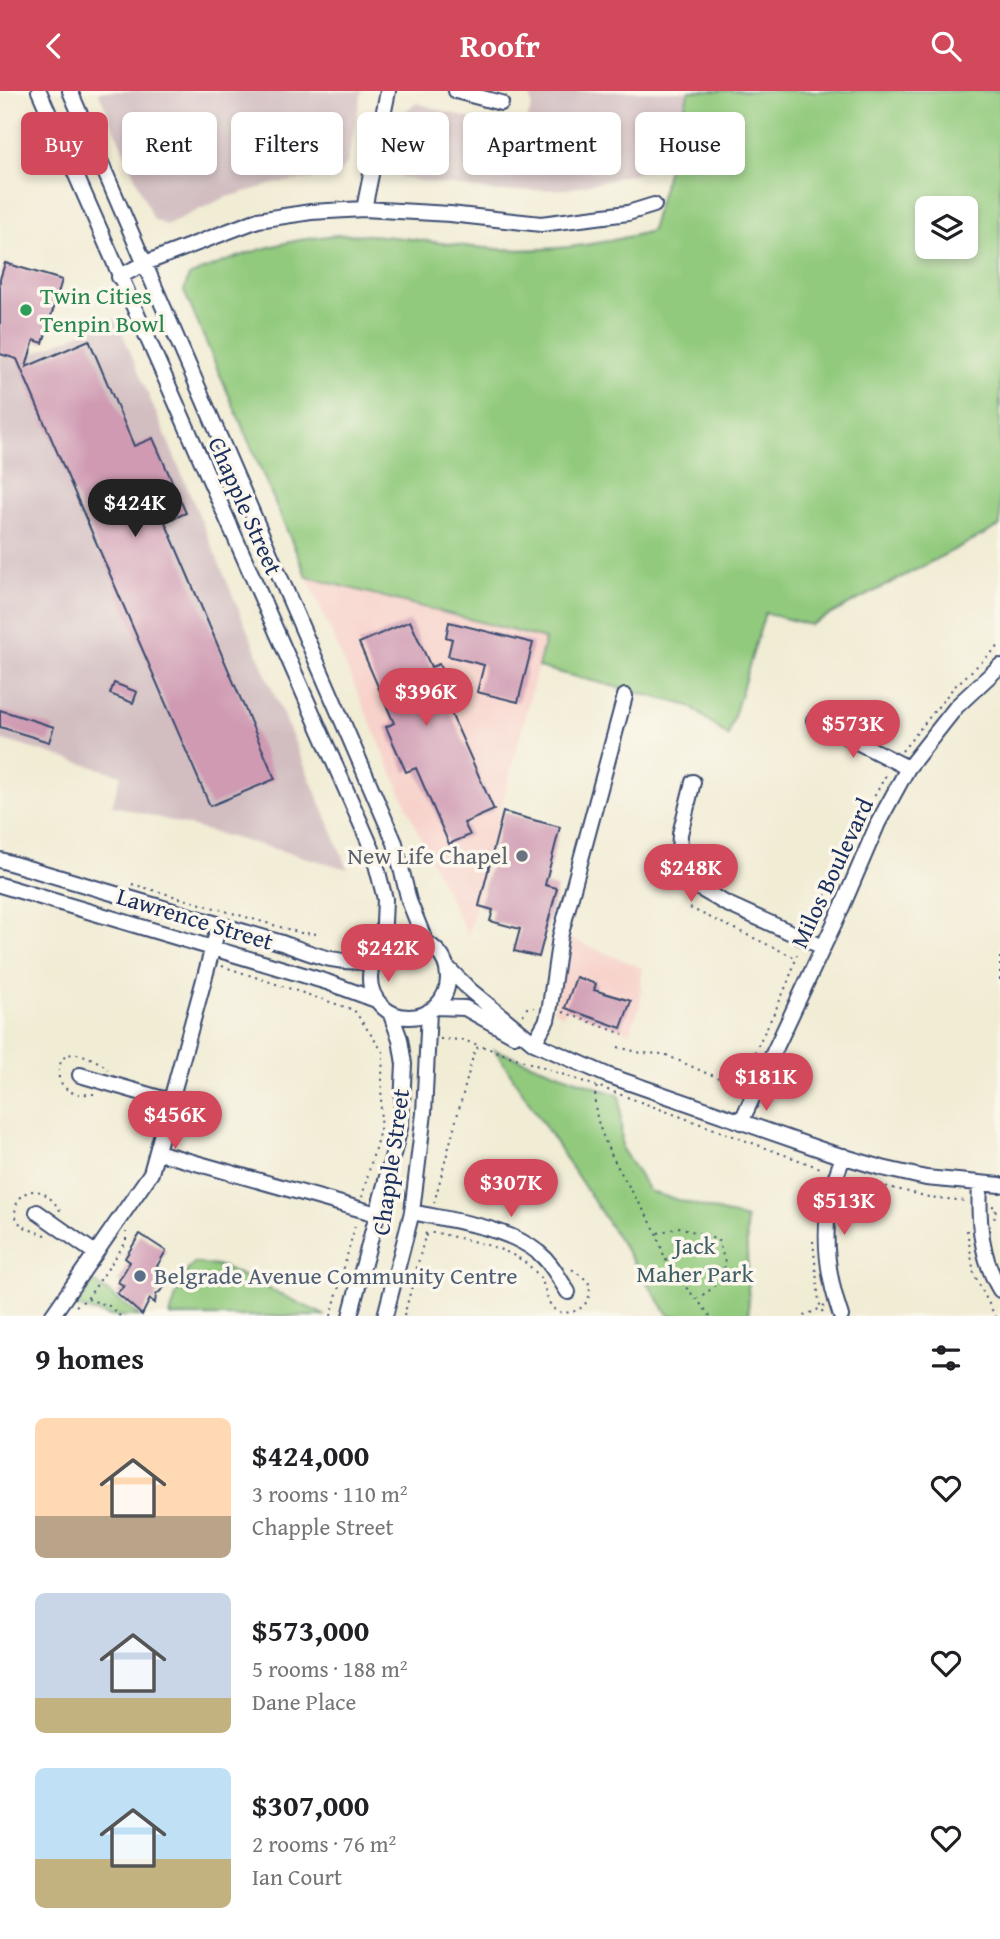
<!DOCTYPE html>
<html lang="en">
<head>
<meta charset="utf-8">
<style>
	body { margin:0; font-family:"Gentium Book Plus",serif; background:#f2f2f2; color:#202124; height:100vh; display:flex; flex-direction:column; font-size:26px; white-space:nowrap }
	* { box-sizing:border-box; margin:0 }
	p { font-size:23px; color:#757577 }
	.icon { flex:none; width:38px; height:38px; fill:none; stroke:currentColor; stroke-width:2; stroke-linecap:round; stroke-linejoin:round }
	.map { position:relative; height:1225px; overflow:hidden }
	.details { display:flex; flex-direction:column; background:#fff; flex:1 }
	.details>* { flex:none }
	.guide { position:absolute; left:21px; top:21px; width:959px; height:63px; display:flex; gap:14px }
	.fabs { position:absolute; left:915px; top:105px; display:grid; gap:14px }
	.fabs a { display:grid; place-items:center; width:63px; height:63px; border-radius:10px; background:#fff; box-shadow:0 4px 10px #0003; font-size:35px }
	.price { position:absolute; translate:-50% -60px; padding:0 16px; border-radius:24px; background:#d1495b; color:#fff; font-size:23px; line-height:46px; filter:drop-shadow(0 2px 4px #0008) }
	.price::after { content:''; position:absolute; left:50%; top:42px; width:21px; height:16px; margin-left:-10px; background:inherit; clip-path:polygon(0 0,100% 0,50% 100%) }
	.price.on { background:#222; color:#fff }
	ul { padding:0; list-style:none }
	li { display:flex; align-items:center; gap:21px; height:175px; padding:0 35px }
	li span { display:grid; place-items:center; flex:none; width:196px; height:140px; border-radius:10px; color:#555 }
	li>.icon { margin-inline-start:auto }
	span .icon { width:84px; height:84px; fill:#fffc; stroke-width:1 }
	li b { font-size:30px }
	h2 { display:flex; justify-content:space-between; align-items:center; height:84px; padding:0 35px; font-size:30px }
	.chip { padding:0 24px; border-radius:10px; background:#fff; box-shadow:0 4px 10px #0003; font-size:24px; line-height:63px }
	.chip.on { background:#d1495b; color:#fff }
	header { display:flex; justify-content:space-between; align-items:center; height:91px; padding:0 35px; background:#d1495b; color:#fff; font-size:32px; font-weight:700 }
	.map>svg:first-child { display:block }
</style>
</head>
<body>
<header><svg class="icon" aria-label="back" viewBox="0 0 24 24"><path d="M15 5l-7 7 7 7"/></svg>Roofr<svg class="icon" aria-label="search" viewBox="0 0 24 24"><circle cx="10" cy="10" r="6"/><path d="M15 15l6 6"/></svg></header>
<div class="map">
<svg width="1000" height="1225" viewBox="0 0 1000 1225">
	<rect width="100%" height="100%" fill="#fbf7ec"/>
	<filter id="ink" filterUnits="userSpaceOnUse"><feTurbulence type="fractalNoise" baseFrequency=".0143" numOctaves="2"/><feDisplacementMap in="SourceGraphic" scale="14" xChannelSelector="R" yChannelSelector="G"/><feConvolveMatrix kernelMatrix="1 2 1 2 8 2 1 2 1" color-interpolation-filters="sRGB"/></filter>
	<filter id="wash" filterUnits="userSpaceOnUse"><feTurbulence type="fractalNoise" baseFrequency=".00686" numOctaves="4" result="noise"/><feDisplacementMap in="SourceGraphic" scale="28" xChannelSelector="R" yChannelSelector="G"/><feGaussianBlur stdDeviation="1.57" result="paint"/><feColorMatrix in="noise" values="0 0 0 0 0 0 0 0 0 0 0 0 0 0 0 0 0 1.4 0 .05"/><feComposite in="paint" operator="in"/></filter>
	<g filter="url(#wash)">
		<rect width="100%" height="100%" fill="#f1ecd4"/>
		<path fill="#f7d0c9" d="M 307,486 L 545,548 L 468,845 L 428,764 Z
			M 569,847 L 642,877 L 640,915 L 629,942 L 566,919 L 564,924 L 554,920 Z"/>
		<path fill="#d2bec1" d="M 98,0 L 362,0 L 347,73 L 336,85 L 277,92 L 224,107 L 166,134 L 153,128 Z
			M 530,0 L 689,0 L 670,69 L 642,81 L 568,98 L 498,101 L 402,87 L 392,77 L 405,20 L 417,12 L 468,27 L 479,39 L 491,46 L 503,46 L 514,42 L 527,29 L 532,14 Z
			M 116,227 L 348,778 L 112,714 L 121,684 L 0,648 L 0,263 L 19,269 Z"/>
		<path fill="#92ca7d" stroke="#567c6e" stroke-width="2" fill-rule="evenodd" d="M 689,0 L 1000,0 L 1000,435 L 810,534 L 765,522 L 728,645 L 690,615 L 538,576 L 545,548 L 307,486 L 184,200 L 189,185 C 238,164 284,148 338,144 C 391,141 444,155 498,158 C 551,161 600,154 651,140 ZM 928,117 L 966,117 L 966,156 L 928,156 Z
			M 495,959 L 620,1005 L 622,1058 L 650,1101 L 746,1128 L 749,1225 L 669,1225 Z
			M 195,1172 L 224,1176 L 326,1225 L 170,1225 C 176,1207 179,1184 195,1172 Z
			M 93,1190 L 140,1225 L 109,1225 L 76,1216 Z"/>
		<g id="blocks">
			<path fill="#cf9ab2" d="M 5,172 L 62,189 L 43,252 L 34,249 L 26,276 L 89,249 L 134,355 L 153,347 L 186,422 L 165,431 L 275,688 L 210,715 L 17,268 L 0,263 L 0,188 Z
				M 410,530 L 431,576 L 439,573 L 450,598 L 442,602 L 494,719 L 464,732 L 470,744 L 449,753 L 416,677 L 406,681 L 386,636 L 394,632 L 359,552 Z
				M 449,531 L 533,552 L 518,611 L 477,601 L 484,574 L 448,565 L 452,548 L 446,546 Z
				M 114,592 L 137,601 L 133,612 L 110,603 Z
				M 0,619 L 54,636 L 49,651 L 0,636 Z
				M 503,721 L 560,736 L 545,794 L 557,797 L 539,866 L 514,860 L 520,838 L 490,830 L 493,819 L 479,815 Z
				M 576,886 L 596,893 L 594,899 L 631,910 L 621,937 L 565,917 Z
				M 140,1143 L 166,1160 L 157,1175 L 172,1189 L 156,1204 L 155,1212 L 150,1208 L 142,1224 L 117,1202 L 124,1195 L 118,1191 L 130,1171 L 125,1167 Z"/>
		</g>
	</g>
	<g filter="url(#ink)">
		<use href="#blocks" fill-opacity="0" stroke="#3b4b70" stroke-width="2"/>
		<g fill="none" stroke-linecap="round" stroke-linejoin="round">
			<defs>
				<path id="minor" d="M 39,0 L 372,758 L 385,808 L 383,855
					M 70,0 L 395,752 L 409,810 L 426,852
					M 456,0 L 501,12
					M 364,118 L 388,0
					M 119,186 L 145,172 L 258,129 L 311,121 L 364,118 L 450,123 L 541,133 L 628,122 L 654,114
					M 814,629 L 908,677
					M 693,691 L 680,743 L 679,763 L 684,781 L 699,797 L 725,812 L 823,856
					M 0,769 L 282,852 C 315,864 337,874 373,870
					M 0,794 L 327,891 L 376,909
					M370 887a39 39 0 1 1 78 0a39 39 0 1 1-78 0Z
					M 447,876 L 471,900 L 534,952 L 607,984 L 828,1061 L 882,1077 L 926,1087 L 1000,1094
					M 435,916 L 465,917 L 514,944
					M 534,952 L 547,929 L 550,915 L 560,846 L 625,605
					M 80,984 L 170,1010
					M 741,1031 L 842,816 L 878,732 L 908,677 L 957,615 L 1000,575
					M 157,1061 L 377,1123
					M 980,1093 C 978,1131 981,1167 1000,1199
					M 37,1121 L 95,1162
					M 412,1121 C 452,1130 506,1135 539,1162 C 552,1172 559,1188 568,1201
					M 52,1225 L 151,1082 L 219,834
					M 350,1225 L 401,1033 L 404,973 L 400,948 L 390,921
					M 385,1225 L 412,1121 L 424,1022 L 429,920
					M 841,1225 C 823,1173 820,1117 844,1065"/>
			</defs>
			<use href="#minor" stroke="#3b4b70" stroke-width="18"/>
			<path stroke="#3b4b70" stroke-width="2" stroke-dasharray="2 5" stroke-linecap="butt" d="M 902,660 L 954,596 L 1000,554
				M 132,793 L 301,842 L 320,843
				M 690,817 L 796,867
				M 810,837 L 853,745 L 887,682
				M 1000,866 L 1000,892
				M 222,875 L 354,919 L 383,961 L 380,1039 L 362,1106
				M 563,921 L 623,943
				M 523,924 L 527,917 L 534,917
				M 440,948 L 463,949 L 481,955
				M 618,956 L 641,962 L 664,963 L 706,982 L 739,993
				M 740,993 C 758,949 786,907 798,860
				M 94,1003 C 78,1004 66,1004 59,987 C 56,950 90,963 108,978
				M 852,1087 L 929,1106 L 966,1110
				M 434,1112 L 475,958 L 481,955 L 596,995
				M 992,1115 L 996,1116 L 994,1130
				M 841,1135 L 842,1122 L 855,1087
				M 967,1139 L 974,1183 L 995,1225
				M 658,1142 L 680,1136 L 718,1149 L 726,1174 L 713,1197 L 698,1207
				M 46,1144 C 26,1138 7,1133 19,1107 C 36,1091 51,1105 61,1121
				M 426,1145 L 429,1142 L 438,1142 C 471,1151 515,1155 538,1184 C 548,1195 544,1215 559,1221 C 580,1225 595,1209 588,1190 L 569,1176
				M 813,1150 L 819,1211 L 824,1225
				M 88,1208 L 109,1215 L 120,1225
				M 76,1215 L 87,1208 L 126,1151 L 126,1141
				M 331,1225 L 356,1131
				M 404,1225 L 427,1138
				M 710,1225 C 697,1207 680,1192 669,1174 C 662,1164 660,1150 655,1139 C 636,1103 584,1036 597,995 L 823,1078
				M 804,1225 L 825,1215"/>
			<use href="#minor" stroke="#fff" stroke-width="14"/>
		</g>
	</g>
	<circle fill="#2e9e5b" stroke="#fbf7ec" stroke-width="2.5" cx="26" cy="219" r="7"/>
	<circle fill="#6b7280" stroke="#fbf7ec" stroke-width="2.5" cx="522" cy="765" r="7"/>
	<circle fill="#5c6f8a" stroke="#fbf7ec" stroke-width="2.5" cx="140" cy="1185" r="7"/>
	<g text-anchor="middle" stroke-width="7" stroke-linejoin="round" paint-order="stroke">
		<g font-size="24" fill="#27864d" stroke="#fbf7ec" text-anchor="start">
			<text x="40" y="213">Twin Cities<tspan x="40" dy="28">Tenpin Bowl</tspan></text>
		</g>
		<g font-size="24" fill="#1b2f5e" stroke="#fbf7ec">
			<text transform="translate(245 415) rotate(66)" y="8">Chapple Street</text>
			<text transform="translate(832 782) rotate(-65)" y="8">Milos Boulevard</text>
			<text transform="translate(195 828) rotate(17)" y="8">Lawrence Street</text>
			<text transform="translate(391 1071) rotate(-82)" y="8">Chapple Street</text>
		</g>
		<g font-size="24" fill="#5b616d" stroke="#fbf7ec" text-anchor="end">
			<text x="508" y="773">New Life Chapel</text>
		</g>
		<g font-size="24" fill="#3f5e67" stroke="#fbf7ec">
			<text x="695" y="1163">Jack<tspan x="695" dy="28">Maher Park</tspan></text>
		</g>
		<g font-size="24" fill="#4e5e75" stroke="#fbf7ec" text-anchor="start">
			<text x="154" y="1193">Belgrade Avenue Community Centre</text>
		</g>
	</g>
</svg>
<div class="fabs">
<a><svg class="icon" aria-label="layers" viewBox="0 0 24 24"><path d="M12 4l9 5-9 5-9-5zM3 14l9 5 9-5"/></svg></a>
</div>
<b class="price on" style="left:135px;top:448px">$424K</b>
<b class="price" style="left:426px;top:637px">$396K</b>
<b class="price" style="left:853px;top:669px">$573K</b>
<b class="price" style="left:691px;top:813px">$248K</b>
<b class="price" style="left:388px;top:893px">$242K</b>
<b class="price" style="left:766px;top:1022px">$181K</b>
<b class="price" style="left:175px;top:1060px">$456K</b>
<b class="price" style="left:511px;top:1128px">$307K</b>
<b class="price" style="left:844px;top:1146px">$513K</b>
<div class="guide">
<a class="chip on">Buy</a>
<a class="chip">Rent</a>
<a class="chip">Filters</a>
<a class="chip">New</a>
<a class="chip">Apartment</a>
<a class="chip">House</a>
</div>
</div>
<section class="details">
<h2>9 homes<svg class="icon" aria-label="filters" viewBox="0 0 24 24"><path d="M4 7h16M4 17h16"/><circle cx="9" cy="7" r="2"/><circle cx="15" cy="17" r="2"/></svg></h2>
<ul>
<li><span style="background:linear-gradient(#ffd9b3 70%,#b9a48a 0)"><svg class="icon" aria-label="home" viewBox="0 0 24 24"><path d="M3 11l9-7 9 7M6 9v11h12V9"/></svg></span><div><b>$424,000</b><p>3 rooms · 110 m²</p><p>Chapple Street</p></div><svg class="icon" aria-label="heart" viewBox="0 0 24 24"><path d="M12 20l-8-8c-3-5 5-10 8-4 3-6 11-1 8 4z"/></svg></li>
<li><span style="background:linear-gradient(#c9d6e8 75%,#c2b280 0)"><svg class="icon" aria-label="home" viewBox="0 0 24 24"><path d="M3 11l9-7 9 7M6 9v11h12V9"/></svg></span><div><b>$573,000</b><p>5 rooms · 188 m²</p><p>Dane Place</p></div><svg class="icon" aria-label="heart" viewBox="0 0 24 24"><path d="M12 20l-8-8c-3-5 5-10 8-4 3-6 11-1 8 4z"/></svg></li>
<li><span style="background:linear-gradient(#bfe0f5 65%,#c2b280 0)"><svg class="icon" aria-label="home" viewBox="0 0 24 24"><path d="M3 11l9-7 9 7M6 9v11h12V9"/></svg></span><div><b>$307,000</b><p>2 rooms · 76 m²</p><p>Ian Court</p></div><svg class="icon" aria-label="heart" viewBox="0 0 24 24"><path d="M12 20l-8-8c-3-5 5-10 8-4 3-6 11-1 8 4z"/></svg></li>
</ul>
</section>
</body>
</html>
